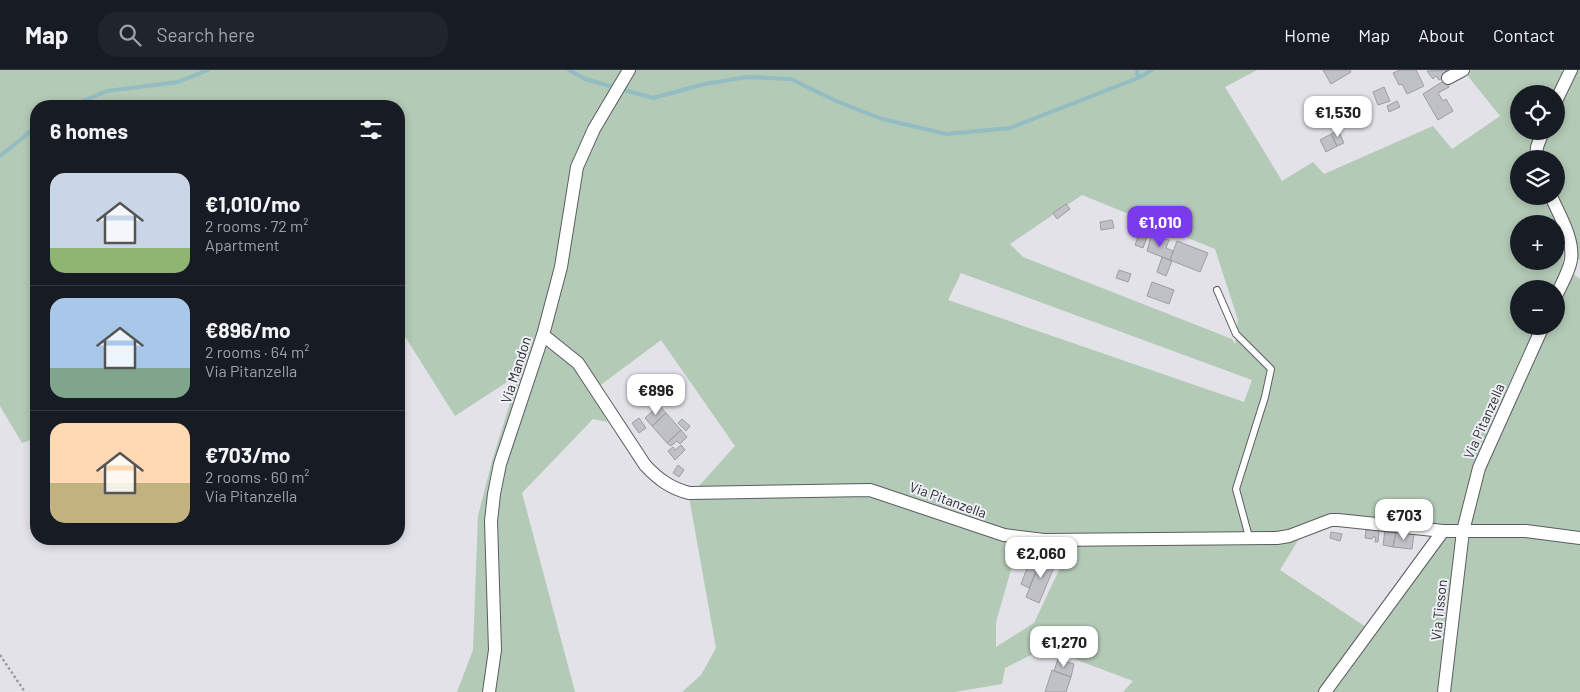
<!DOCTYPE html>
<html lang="en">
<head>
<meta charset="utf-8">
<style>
	body { margin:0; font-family:Barlow,sans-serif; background:#20242c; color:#f1f3f6; height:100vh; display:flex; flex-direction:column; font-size:19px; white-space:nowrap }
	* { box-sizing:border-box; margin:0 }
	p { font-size:16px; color:#9ea1a6 }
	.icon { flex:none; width:28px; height:28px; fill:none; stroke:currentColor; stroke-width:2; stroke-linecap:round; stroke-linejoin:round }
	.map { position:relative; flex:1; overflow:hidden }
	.sheet { position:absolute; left:30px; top:30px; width:375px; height:445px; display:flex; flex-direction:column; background:#171b24; border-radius:20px; box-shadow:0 2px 8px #0003 }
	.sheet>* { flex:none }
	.fabs { position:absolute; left:1510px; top:15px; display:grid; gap:10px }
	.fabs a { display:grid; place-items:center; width:55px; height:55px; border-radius:50%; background:#171b24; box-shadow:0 2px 8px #0003; font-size:25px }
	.price { position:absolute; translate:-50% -42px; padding:0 11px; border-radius:10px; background:#fff; color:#222; font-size:16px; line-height:32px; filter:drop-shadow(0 1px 2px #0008) }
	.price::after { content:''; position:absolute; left:50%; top:30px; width:15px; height:11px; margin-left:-8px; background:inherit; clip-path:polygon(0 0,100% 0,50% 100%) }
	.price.current { background:#7c3aed; color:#fff }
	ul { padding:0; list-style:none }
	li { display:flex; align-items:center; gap:15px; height:125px; padding:0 20px }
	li+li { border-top:1px solid #363941 }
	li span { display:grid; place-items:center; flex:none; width:140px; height:100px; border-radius:15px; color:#555 }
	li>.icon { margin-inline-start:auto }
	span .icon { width:60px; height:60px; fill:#fffc; stroke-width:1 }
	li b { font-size:21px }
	h2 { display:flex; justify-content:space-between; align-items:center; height:60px; padding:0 20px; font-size:21px }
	header { display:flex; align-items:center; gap:30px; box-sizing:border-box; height:70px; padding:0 25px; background:#171b24; border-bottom:1px solid #363941 }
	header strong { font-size:24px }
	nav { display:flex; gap:28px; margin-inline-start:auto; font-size:18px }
	.search { width:350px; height:45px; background:#20242c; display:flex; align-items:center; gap:12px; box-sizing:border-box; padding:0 18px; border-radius:20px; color:#9ea1a6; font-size:19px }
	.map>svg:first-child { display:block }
</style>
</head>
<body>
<header>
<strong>Map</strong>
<div class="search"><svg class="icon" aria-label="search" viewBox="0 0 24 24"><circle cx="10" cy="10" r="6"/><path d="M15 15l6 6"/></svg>Search here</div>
<nav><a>Home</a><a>Map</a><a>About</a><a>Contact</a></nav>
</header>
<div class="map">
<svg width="1580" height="622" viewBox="0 0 1580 622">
	<rect width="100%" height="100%" fill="#e2e2e8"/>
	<path fill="#b3cab6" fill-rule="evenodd" d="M 0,0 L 1257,0 L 1225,17 L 1282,111 L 1313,92 L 1324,104 L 1433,56 L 1452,79 L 1500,46 L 1467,5 L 1471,0 L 1560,0 L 1565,3 L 1566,0 L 1580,0 L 1580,190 L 1564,181 L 1562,196 L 1580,209 L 1580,622 L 1123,622 L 1133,611 L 1045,578 L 1005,598 L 1002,614 L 955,622 L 682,622 L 701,605 L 716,578 L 689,427 L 735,376 L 661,270 L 590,323 L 608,352 L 593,349 L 522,423 L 575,622 L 457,622 L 473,580 L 478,446 L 492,391 L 519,304 L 455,346 L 399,257 L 399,36 L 36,36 L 36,368 L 22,373 L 0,336 ZM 1519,24 L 1556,24 L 1556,61 L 1519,61 ZM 1519,89 L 1556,89 L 1556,126 L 1519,126 ZM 1082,125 L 1215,179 L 1238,250 L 1235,274 L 1232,269 L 1023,187 L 1010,174 ZM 1519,154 L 1556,154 L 1556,191 L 1519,191 ZM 961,203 L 1252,310 L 1244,332 L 948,230 ZM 1519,219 L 1556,219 L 1556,256 L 1519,256 ZM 1333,453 L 1446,467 L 1375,563 L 1280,500 L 1300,467 ZM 1017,479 L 1066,485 L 1034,553 L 996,577 L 996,552 Z"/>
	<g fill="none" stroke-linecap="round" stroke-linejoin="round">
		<path stroke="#93bcc3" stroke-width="4" d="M 569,0 L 585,9 L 653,28 L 705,14 L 747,7 L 791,9 L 836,31 L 882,49 L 947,64 L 1010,58 L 1138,8 L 1137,0
			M 1138,8 L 1152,0
			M 71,36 L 107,21 L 178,12 L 208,0
			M 0,86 L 36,57"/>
	</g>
	<path fill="#c0c1c7" stroke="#9d9ea4" d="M 1323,0 L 1350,0 L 1351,2 L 1331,14 Z
		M 1400,0 L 1416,0 L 1424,16 L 1407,24 L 1402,14 L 1399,15 L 1393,3 Z
		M 1454,0 L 1439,10 L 1436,6 L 1433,9 L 1427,1 Z
		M 1445,10 L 1449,17 L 1438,23 L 1443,31 L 1446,29 L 1453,41 L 1438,50 L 1423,24 Z
		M 1384,17 L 1390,31 L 1378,35 L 1373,22 Z
		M 1397,31 L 1400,37 L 1389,42 L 1387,36 Z
		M 1338,60 L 1344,73 L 1337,76 L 1331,64 Z
		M 1331,64 L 1337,76 L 1326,82 L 1320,70 Z
		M 1066,134 L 1070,139 L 1057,149 L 1053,143 Z
		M 1112,150 L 1114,158 L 1101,160 L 1100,152 Z
		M 1142,156 L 1150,158 L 1143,178 L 1135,175 Z
		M 1151,167 L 1161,170 L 1162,168 L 1169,170 L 1166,178 L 1173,181 L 1170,190 L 1147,181 Z
		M 1177,171 L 1208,183 L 1200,202 L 1170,190 Z
		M 1162,187 L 1172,191 L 1166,206 L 1157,202 Z
		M 1119,200 L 1131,204 L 1128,212 L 1116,208 Z
		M 1152,212 L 1174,220 L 1169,234 L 1147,226 Z
		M 659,335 L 666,343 L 652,356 L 645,348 Z
		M 666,343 L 681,360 L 667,373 L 652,356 Z
		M 639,348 L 646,358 L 639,363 L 632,353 Z
		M 682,349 L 690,356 L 686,361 L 678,353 Z
		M 681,360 L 687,367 L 680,374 L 677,371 L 671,376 L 667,373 Z
		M 681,375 L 685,380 L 675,390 L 668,381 L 673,377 L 675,380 Z
		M 678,395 L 684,400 L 679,407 L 673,403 Z
		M 1366,460 L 1379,461 L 1378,472 L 1375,472 L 1376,467 L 1373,467 L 1372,469 L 1365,468 Z
		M 1385,460 L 1396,462 L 1393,477 L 1383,475 Z
		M 1331,462 L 1342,464 L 1340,471 L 1330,468 Z
		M 1396,462 L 1414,464 L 1412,479 L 1393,477 Z
		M 1032,485 L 1041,489 L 1029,518 L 1021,514 Z
		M 1043,485 L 1057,490 L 1039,533 L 1026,527 Z
		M 1058,589 L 1074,594 L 1071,607 L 1054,601 Z
		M 1052,600 L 1071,607 L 1066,622 L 1045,622 Z"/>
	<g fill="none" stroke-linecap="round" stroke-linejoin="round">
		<defs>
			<path id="service" d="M 1217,220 L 1236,264 L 1271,299 L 1265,327 L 1236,419 L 1249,467"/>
			<path id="minor" d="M 1448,8 L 1463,0
				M 1556,31 L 1571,0
				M 1536,89 L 1537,77 L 1543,61
				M 1551,126 C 1559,145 1574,168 1571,190 C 1569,202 1561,215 1556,226
				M 543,265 L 578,293 L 645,395 C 658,409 670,418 689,423 L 870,420 L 1004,465 L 1044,470 L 1277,468 L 1289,466 L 1331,450 L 1338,450 L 1443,461 L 1526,461 L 1580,468
				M 489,622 L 495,580 L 491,451 L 494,424 L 500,394 L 543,265 L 561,197 L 577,97 L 594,59 L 629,0
				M 1325,622 L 1443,461
				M 1444,622 L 1463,461 L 1479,398 L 1543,256"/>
		</defs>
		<use href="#service" stroke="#5b5c61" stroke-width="8"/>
		<use href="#minor" stroke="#5b5c61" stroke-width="14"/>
		<path stroke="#9a9a9f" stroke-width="2.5" stroke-dasharray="2.5 2.5" stroke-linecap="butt" d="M 0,585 L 25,622"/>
		<use href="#service" stroke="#fff" stroke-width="6"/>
		<use href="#minor" stroke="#fff" stroke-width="12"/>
	</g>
	<g text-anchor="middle" stroke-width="4" stroke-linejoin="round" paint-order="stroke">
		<g font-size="14" fill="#2a2b2d" stroke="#efeff6">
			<text transform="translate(516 300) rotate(-72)" y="5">Via Mandon</text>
			<text transform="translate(1484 351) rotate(-66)" y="5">Via Pitanzella</text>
			<text transform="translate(948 430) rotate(20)" y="5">Via Pitanzella</text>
			<text transform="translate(1439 540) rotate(-84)" y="5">Via Tisson</text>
		</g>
	</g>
</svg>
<div class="fabs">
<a><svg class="icon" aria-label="locate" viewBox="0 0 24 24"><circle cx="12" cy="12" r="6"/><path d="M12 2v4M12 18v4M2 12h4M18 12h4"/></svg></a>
<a><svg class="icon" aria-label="layers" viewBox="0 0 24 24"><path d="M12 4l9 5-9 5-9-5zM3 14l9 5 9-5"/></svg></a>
<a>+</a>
<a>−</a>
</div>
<b class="price" style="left:1338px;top:68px">€1,530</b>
<b class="price current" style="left:1160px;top:178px">€1,010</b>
<b class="price" style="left:656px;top:346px">€896</b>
<b class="price" style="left:1404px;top:471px">€703</b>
<b class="price" style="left:1041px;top:509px">€2,060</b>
<b class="price" style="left:1064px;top:598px">€1,270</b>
<section class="sheet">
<h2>6 homes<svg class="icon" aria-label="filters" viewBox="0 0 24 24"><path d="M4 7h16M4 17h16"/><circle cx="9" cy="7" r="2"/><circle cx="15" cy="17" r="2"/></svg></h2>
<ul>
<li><span style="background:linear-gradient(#c9d6e8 75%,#8fb573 0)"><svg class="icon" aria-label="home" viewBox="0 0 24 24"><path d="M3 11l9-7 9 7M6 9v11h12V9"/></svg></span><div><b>€1,010/mo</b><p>2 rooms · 72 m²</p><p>Apartment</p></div></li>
<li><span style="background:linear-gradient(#a9c7e8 70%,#7fa58c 0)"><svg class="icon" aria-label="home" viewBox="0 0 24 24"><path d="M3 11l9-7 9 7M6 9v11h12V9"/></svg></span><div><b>€896/mo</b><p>2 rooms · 64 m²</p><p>Via Pitanzella</p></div></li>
<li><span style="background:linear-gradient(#ffd9b3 60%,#c2b280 0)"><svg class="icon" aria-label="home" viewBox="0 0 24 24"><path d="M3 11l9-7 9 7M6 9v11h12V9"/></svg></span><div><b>€703/mo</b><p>2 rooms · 60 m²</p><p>Via Pitanzella</p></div></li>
</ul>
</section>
</div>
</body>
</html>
